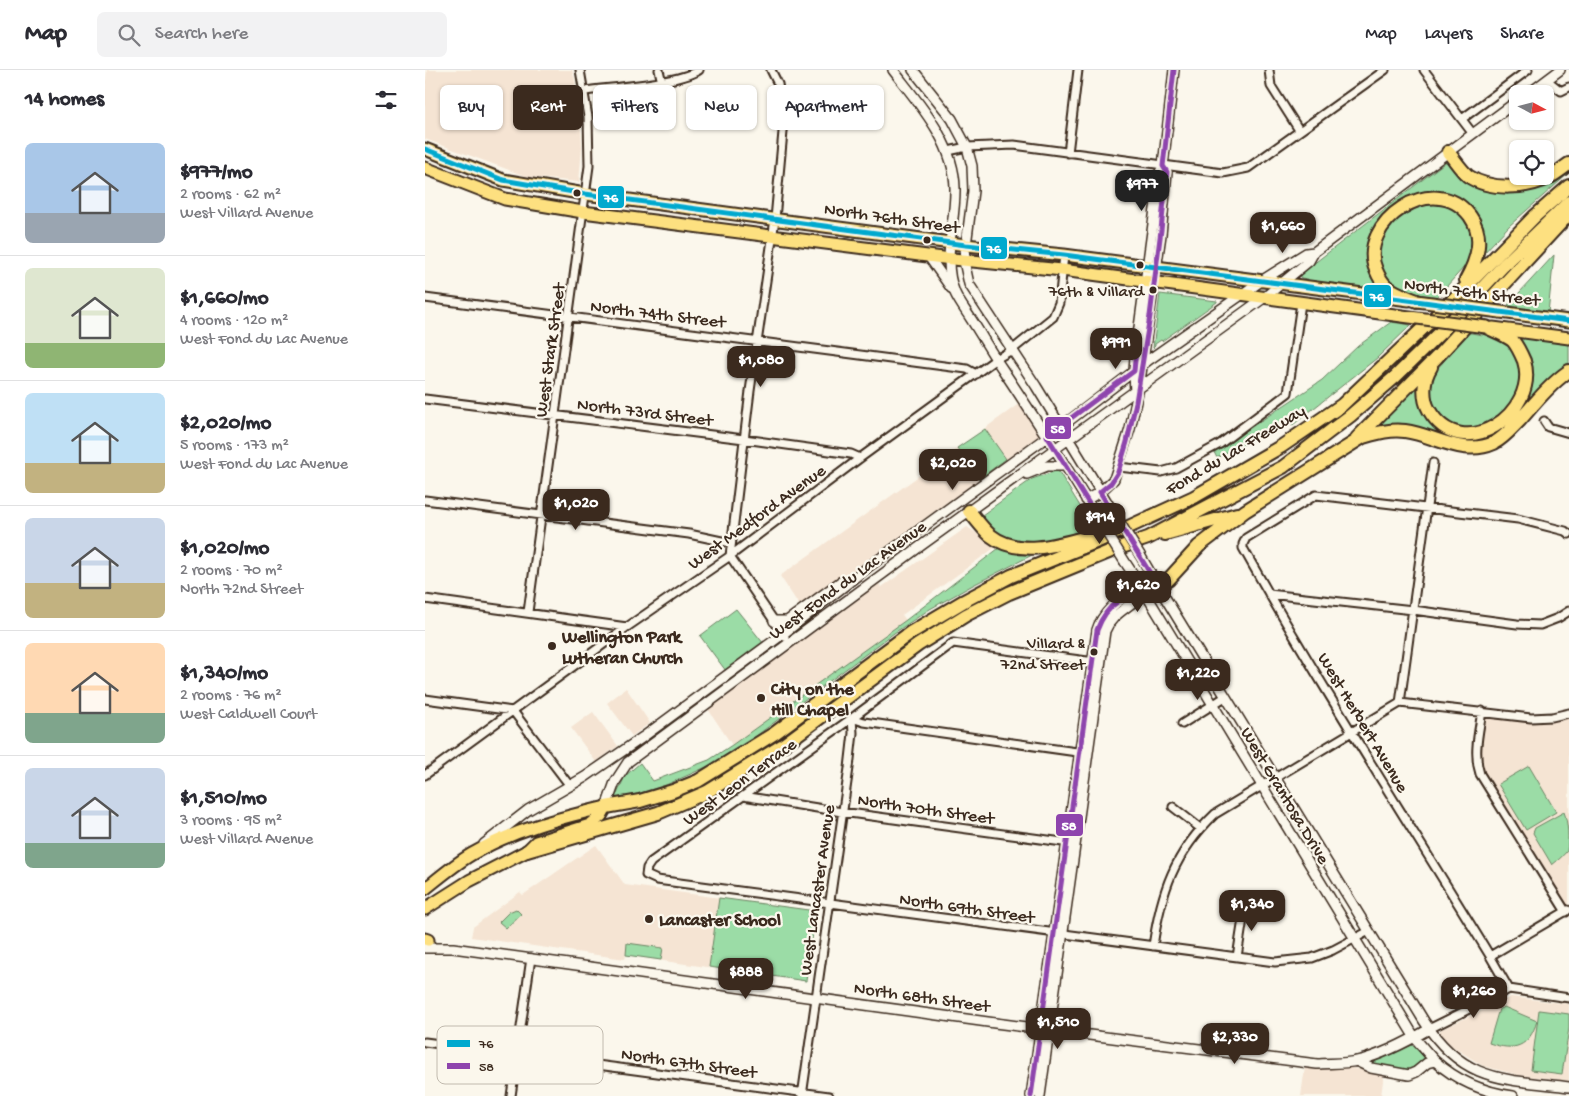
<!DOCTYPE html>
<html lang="en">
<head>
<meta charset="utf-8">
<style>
	body { margin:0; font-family:"Gochi Hand",sans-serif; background:#f2f2f3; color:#2b2b33; height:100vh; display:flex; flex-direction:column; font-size:19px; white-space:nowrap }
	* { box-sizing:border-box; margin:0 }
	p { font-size:16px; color:#7c7c81 }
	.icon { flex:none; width:28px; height:28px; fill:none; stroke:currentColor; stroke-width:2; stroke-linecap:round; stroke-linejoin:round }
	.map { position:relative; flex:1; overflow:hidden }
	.sheet { display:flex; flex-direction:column; background:#fff; width:425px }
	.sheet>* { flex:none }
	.hud { position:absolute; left:15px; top:15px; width:475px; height:45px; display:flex; gap:10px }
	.needle { width:32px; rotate:97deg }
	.buttons { position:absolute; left:1084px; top:15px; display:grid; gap:10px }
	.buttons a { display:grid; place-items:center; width:45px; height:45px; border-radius:8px; background:#fff; box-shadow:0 1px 4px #0004; font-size:25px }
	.price { position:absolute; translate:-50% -42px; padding:0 11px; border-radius:10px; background:#3b2a1e; color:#fff; font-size:16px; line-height:32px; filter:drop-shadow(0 1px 2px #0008) }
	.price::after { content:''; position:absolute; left:50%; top:30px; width:15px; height:11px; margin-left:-8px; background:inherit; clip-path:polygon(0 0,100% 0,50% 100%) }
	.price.on { background:#222; color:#fff }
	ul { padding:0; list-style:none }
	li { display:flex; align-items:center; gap:15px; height:125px; padding:0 25px }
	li+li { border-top:1px solid #e1e1e2 }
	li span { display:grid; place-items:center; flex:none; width:140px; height:100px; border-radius:8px; color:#555 }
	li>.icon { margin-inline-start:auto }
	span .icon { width:60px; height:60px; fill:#fffc; stroke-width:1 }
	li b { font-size:21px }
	h2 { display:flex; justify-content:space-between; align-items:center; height:60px; padding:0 25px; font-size:21px }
	.chip { padding:0 18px; border-radius:8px; background:#fff; box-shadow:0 1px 4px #0004; font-size:18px; line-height:45px }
	.chip.on { background:#3b2a1e; color:#fff }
	header { display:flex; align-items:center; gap:30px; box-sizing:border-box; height:70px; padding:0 25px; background:#fff; border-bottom:1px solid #e1e1e2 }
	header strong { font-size:24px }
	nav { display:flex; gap:28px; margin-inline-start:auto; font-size:18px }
	.search { width:350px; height:45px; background:#f2f2f3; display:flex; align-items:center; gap:12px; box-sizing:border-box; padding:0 18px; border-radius:8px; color:#7c7c81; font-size:19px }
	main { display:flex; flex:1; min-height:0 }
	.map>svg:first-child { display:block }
</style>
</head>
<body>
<header>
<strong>Map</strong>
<div class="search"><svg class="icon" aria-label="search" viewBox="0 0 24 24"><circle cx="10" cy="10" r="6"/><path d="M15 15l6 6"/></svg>Search here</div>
<nav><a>Map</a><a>Layers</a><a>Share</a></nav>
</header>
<main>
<section class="sheet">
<h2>14 homes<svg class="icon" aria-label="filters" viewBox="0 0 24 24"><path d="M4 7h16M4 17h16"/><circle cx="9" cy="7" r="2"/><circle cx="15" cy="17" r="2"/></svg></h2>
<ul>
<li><span style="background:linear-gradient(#a9c7e8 70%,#9aa5b1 0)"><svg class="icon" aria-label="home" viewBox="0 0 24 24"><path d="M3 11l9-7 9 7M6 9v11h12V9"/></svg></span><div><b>$977/mo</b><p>2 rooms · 62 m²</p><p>West Villard Avenue</p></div></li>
<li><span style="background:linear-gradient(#dfe7d0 75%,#8fb573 0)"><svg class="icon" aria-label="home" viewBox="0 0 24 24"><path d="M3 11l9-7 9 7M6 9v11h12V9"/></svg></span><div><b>$1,660/mo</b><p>4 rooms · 120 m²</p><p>West Fond du Lac Avenue</p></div></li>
<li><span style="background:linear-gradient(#bfe0f5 70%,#c2b280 0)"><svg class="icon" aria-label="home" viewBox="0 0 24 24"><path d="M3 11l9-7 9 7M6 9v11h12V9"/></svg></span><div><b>$2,020/mo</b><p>5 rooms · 173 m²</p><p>West Fond du Lac Avenue</p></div></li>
<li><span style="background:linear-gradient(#c9d6e8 65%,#c2b280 0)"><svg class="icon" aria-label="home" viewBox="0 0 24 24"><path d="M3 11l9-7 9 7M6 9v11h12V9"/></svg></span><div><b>$1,020/mo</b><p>2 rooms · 70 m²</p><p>North 72nd Street</p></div></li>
<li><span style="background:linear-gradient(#ffd9b3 70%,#7fa58c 0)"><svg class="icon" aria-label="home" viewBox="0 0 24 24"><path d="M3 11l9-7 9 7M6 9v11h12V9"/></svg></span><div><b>$1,340/mo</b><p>2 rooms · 76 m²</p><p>West Caldwell Court</p></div></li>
<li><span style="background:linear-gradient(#c9d6e8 75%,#7fa58c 0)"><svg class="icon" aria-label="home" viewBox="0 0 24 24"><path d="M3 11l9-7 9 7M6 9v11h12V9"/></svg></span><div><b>$1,510/mo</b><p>3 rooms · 95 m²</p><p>West Villard Avenue</p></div></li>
</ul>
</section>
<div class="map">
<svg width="1144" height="1026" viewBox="0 0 1144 1026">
	<rect width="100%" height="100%" fill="#fbf7ec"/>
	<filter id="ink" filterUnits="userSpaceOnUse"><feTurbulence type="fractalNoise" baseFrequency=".02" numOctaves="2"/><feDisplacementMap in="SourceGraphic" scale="10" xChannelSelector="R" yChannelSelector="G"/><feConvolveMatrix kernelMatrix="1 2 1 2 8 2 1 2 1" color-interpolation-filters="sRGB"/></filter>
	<g filter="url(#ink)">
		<path fill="#f5e4d3" d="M 2,0 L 147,0 L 150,10 L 155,44 L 157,77 L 154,112 L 103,107 L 0,69 L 0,20 Z
			M 595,333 L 615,365 L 376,538 L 355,506 Z
			M 542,457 L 572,476 L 477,545 L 481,550 L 307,675 L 283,639 L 454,514 L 457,517 Z
			M 201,618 L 225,653 L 207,666 L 182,633 Z
			M 1057,641 L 1106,648 L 1144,643 L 1144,840 L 1141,842 L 1052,695 Z
			M 168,642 L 193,676 L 171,692 L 146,658 Z
			M 171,775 L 200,815 L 391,841 L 381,911 L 218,888 L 201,885 L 200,889 L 46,867 L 48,857 L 95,822 L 98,825 Z
			M 1086,927 L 1144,934 L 1144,1011 L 1093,1005 L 1058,996 L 1027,976 L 1015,964 L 1015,960 Z
			M 880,997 L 927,998 L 959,1004 L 956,1026 L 876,1026 Z"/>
		<path fill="#9bdca6" stroke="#6b8362" d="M 1023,90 L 1072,119 L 1144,99 L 1144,103 L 1084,156 L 1057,185 L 1050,146 L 1001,125 L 948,171 L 962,221 L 883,212 L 883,209 L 876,208 L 874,205 Z
			M 1001,131 L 1028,135 L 1049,158 L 1049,186 L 1012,227 L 985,225 L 961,209 L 953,192 L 954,172 L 966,153 L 975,144 Z
			M 1129,185 L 1123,243 L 1086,239 L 1083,235 Z
			M 735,224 L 792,231 L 792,232 L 737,271 L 736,270 L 730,274 L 730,276 L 728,278 Z
			M 966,252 L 986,255 L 952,288 L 869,354 L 837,365 L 792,388 L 789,382 L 897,310 L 933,276 Z
			M 1040,262 L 1058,265 L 1060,262 L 1083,272 L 1095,287 L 1097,319 L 1081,343 L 1050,361 L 1021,354 L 1006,336 L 1004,313 L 1011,300 L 1032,276 L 1031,273 Z
			M 1090,266 L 1144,271 L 1144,299 L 1084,358 L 1057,373 L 945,360 L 998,302 L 1001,340 L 1047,368 L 1098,331 Z
			M 560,359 L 581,389 L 554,409 L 532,378 Z
			M 631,401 L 634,402 L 658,441 L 662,445 L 669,456 L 631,469 L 611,473 L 578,469 L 558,453 L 557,445 L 607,409 Z
			M 578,475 L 615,481 L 548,515 L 505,539 L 469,563 L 327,669 L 288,694 L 241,715 L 189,731 L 189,725 L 192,724 L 200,706 L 215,693 L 228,711 L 284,690 L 307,675 L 481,550 Z
			M 311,539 L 339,574 L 301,601 L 275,566 Z
			M 1104,696 L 1131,742 L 1101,760 L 1073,714 Z
			M 1139,742 C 1143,752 1144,770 1142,781 C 1138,786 1132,791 1127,795 L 1108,763 L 1110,758 Z
			M 294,828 L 391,841 L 381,911 L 284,897 Z
			M 91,839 L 96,844 L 81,858 L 74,852 L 84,842 Z
			M 202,873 L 238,878 L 236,890 L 201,885 Z
			M 1079,937 L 1112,951 C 1104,977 1090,982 1064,973 L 1074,939 Z
			M 1114,940 L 1144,944 L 1144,958 L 1137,1004 L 1106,1000 Z
			M 987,975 L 1001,989 C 981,1005 974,999 950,995 L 949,993 L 952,990 Z"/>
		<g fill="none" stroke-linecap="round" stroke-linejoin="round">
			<defs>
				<path id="minor" d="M 234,0 L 243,37
					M 346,0 L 353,14 L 359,51 L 350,149 L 325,321 L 305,486 L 360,567
					M 844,0 L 846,16 L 874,60
					M 999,0 L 1048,64
					M 1122,10 L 1136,21 L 1144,17
					M 160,21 C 189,17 251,14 274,0
					M 1037,49 L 1103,0
					M 359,51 L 389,50
					M 523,81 L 542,77 L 589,75 L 798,103 L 823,98 L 960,0
					M 643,83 L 653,0
					M 0,228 L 542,299 L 551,304
					M 0,329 L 319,369 L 426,384 L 435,388
					M 1119,351 L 1123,357 L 1144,363
					M 694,397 L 736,402 L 751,398 L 795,374 L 863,323 L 876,233
					M 0,430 L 264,464 L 306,473
					M 844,524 L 988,540 L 1092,554 L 1115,555 L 1133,548 L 1144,541
					M 0,529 L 202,557
					M 103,542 L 164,96 L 163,47 L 155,0
					M 670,592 L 528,573 L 427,648 L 226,792 L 222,798 L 221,805 L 232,810 L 850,892 L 887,888 L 908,880 L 944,861
					M 0,629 L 88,641 L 145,716
					M 975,633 L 1008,393
					M 975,633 L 1106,648 L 1127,647 L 1144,643
					M 1057,641 C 1054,662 1048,683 1055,704 L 1141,842
					M 757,654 L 800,627
					M 0,705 L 202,557 L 305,486 L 435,388 L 571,289 L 587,280 L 628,247 L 634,233 L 639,185
					M 318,726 L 417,742 L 645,773
					M 748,737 L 775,758
					M 728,876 C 736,822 749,783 790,744 L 975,633
					M 1065,886 L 1143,840
					M 812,887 L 818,849 L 815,839
					M 1084,919 L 1065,886 C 982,750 896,617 818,478 L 818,474 L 821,468 L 891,425 L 1093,449 L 1140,461 L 1144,464
					M 1084,919 L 1144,928
					M 1004,959 L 1084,919
					M 0,972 L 404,1026
					M 86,1026 L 106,888
					M 377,1026 L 424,698 L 428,663 L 427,648 L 439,652 L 659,683"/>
				<path id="tertiary" d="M 468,0 C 495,35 529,72 530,118 C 531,153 516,190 530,223 C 534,232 541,241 546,249 C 557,266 567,284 578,300 C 610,348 641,395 670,444
					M 488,0 L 527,49 L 542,77 L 547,96 L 548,121 L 539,191 L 544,214 L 611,316 L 685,437
					M 1103,24 L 1135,0
					M 504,187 L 526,218
					M 710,324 L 709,301 L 710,287 L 735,102 L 738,96 L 749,0
					M 602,404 L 622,396 L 641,396
					M 661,430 L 675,422 L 689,409 L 705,359 L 714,318 L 736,165 L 742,102 L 738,96
					M 715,485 L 733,516 L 999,951 C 1038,1012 1078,1009 1144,1017
					M 700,492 L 719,521 L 990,968 C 996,975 1003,984 1010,991 C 1032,1011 1059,1022 1088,1026
					M 349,551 L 362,551 L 415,512
					M 181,737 L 190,712 L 203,692 L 497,475 L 840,227 L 884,191 L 889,182 L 1092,31
					M 59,774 L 103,740 L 160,707 L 218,667 L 358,564 L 442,498 L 641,353 L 725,289 L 836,211 L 881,183 L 889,182
					M 0,878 L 28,878 L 570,953 L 892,994 C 905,993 919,994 932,991 C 957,985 982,972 1004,959
					M 931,991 L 946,998 L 984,1005 L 991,1002 L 1002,993 L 1010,991
					M 606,1026 L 672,560 C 676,545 695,526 710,522 C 717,519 725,519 733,516
					M 615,1026 L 680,561 C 688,541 708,537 719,521"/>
				<path id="primary" d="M 0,79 L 78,110 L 160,124 L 541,175 L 639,185 L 984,230
					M 0,98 L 80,129 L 158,142 L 518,188 L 637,200 L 977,246
					M 1075,242 L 1144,251
					M 1068,258 L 1144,268
					M 0,819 C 15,807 30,794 47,784 C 89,760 134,748 181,737
					M 0,839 L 44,811 L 102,781 L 111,772 L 165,755 L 176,746 L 181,737
					M 0,869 L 3,870"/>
				<path id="motorway" d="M 1023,82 C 1030,90 1035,99 1043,106 C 1065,121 1102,119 1125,107 C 1132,103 1138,98 1144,94
					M 992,231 C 982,227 970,223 961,216 C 957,212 953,205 951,200 C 931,154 1009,98 1045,146 C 1060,167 1052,190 1041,210
					M 1006,297 C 998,309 997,328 1004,340 C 1037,397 1115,342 1099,291 C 1096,284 1093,277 1088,271 C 1081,265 1069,261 1061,257
					M 932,368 L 1011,288 L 1144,144
					M 544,441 C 551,449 557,458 565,465 C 596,490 642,472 676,463
					M 740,464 L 812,444
					M 733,516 L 743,510 L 774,476 L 820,441 L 938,367 C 952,363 965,359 980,361 C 1010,365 1038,387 1069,373 C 1079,368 1087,358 1095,350 C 1110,333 1125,314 1144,301
					M 181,737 L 215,731 L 248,721 L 273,711 L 350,663 L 485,563 L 539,531 L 586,506 L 673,471 L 769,427 L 857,376 L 917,335 L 1033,225 L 1109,147 L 1144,116
					M 102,781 L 233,743 L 282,722 L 358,675 L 493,575 L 541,545 L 584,523 L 691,479 L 723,468 L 858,397 L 925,346 L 970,307 L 1016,262 L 1079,195 L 1144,132"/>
			</defs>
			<use href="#minor" stroke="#3b2a1e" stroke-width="11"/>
			<use href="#tertiary" stroke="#3b2a1e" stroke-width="12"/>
			<use href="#primary" stroke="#3b2a1e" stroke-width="15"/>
			<use href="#motorway" stroke="#3b2a1e" stroke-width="16"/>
			<use href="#minor" stroke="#fbf7ec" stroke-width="7"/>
			<use href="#tertiary" stroke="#fbf7ec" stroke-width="9"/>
			<use href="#primary" stroke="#fde080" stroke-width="11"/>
			<use href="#motorway" stroke="#fde080" stroke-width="12"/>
			<defs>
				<path id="tertiary-bridge" d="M 685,437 L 715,485
					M 670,444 L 700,492"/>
				<path id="primary-bridge" d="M 992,231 L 1075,242
					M 977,246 L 1061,257"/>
			</defs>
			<use href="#tertiary-bridge" stroke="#3b2a1e" stroke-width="12" stroke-linecap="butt"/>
			<use href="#primary-bridge" stroke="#3b2a1e" stroke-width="15" stroke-linecap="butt"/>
			<use href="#tertiary-bridge" stroke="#fbf7ec" stroke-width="9"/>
			<use href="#primary-bridge" stroke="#fde080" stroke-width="11"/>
			<defs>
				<path id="bus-1" d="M 0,79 L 78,110 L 160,124 L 541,175 L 639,185 L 1144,251"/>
				<path id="bus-2" d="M 676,453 L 622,366 L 709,301 L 711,280
					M 606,1026 L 672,560 C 684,528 704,525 733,516 L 675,422 L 686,413 L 693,402 L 702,372 L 711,332 L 725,246 L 736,160 L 742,102 L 738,96 L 749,0"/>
			</defs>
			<use href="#bus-1" stroke="#fbf7ec" stroke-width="9"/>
			<use href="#bus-2" stroke="#fbf7ec" stroke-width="9"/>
			<use href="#bus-1" stroke="#00a9ce" stroke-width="5"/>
			<use href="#bus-2" stroke="#8e44ad" stroke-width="5"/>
		</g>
	</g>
	<g fill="#3b2a1e" stroke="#fbf7ec" stroke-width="2">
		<circle cx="152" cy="123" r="4.5"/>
		<circle cx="502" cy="170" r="4.5"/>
		<circle cx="715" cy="195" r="4.5"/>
		<circle cx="728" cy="220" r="4.5"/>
		<circle cx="127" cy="576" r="5"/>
		<circle cx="669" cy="582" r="4.5"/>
		<circle cx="336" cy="628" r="5"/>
		<circle cx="224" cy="849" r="5"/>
	</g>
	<g text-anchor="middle" stroke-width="4.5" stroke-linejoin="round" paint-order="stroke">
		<g font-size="17" fill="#3b2a1e" stroke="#fbf7ec" text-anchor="end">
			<text x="719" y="226">76th &amp; Villard</text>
			<text x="660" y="578">Villard &amp;<tspan x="660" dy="21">72nd Street</tspan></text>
		</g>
		<g font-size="18" fill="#3b2a1e" stroke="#fbf7ec">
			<text transform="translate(467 147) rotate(8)" y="6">North 76th Street</text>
			<text transform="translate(1047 221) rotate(7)" y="6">North 76th Street</text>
			<text transform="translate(233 243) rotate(7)" y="6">North 74th Street</text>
			<text transform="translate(124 280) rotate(-82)" y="6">West Stark Street</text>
			<text transform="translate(220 341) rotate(7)" y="6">North 73rd Street</text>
			<text transform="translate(810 379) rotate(-31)" y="6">Fond du Lac Freeway</text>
			<text transform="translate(331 446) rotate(-36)" y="6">West Medford Avenue</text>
			<text transform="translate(422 509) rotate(-36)" y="6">West Fond du Lac Avenue</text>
			<text transform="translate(939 652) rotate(59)" y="6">West Herbert Avenue</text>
			<text transform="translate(314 711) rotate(-36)" y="6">West Leon Terrace</text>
			<text transform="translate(861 725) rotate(59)" y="6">West Grantosa Drive</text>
			<text transform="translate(501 738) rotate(8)" y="6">North 70th Street</text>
			<text transform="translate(391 820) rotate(-82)" y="6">West Lancaster Avenue</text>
			<text transform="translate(542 837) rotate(8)" y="6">North 69th Street</text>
			<text transform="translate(497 926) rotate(8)" y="6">North 68th Street</text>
			<text transform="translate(264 992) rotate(8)" y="6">North 67th Street</text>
		</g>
		<g font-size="18" font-weight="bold" fill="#3b2a1e" stroke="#fbf7ec" text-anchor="start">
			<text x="137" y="572">Wellington Park<tspan x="137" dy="21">Lutheran Church</tspan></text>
			<text x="346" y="624">City on the<tspan x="346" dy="21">Hill Chapel</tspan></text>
			<text x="234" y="855">Lancaster School</text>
		</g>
	</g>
	<rect x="12" y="956" width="166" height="58" rx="8" fill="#fbf7ec" stroke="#c1baae" stroke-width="1"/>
	<rect x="22" y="970" width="23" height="7" fill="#00a9ce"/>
	<rect x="22" y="993" width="23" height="6" fill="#8e44ad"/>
	<g font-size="14" fill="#3b2a1e">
		<text x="54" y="978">76</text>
		<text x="54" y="1001">58</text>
	</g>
	<g stroke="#fbf7ec" stroke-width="2">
		<rect x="172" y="115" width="28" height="24" rx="5" fill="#00a9ce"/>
		<rect x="555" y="166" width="28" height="24" rx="5" fill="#00a9ce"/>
		<rect x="938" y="214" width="29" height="24" rx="5" fill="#00a9ce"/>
		<rect x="619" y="346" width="28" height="24" rx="5" fill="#8e44ad"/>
		<rect x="630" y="743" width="29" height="24" rx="5" fill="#8e44ad"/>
	</g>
	<g font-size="14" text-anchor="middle" font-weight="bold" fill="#fff">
		<text x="186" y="132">76</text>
		<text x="569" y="183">76</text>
		<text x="952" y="231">76</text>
		<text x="633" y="363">58</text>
		<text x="644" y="760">58</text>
	</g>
</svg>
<div class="buttons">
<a><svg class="needle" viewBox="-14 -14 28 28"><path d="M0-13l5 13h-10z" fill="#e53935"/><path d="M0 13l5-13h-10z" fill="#7c7c81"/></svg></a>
<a><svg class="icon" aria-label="locate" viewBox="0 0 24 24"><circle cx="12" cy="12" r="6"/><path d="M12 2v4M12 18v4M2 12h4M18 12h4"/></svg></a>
</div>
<b class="price on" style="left:717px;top:142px">$977</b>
<b class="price" style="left:858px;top:184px">$1,660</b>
<b class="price" style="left:691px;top:300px">$991</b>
<b class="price" style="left:336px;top:318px">$1,080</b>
<b class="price" style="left:528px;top:421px">$2,020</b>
<b class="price" style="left:151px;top:461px">$1,020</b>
<b class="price" style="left:675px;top:475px">$914</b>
<b class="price" style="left:713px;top:543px">$1,620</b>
<b class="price" style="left:773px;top:631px">$1,220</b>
<b class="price" style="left:827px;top:862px">$1,340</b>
<b class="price" style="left:321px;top:930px">$888</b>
<b class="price" style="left:1049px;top:949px">$1,260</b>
<b class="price" style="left:633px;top:980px">$1,510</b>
<b class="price" style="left:810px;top:995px">$2,330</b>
<div class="hud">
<a class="chip">Buy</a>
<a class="chip on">Rent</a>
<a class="chip">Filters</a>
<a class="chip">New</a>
<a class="chip">Apartment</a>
</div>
</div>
</main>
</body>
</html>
